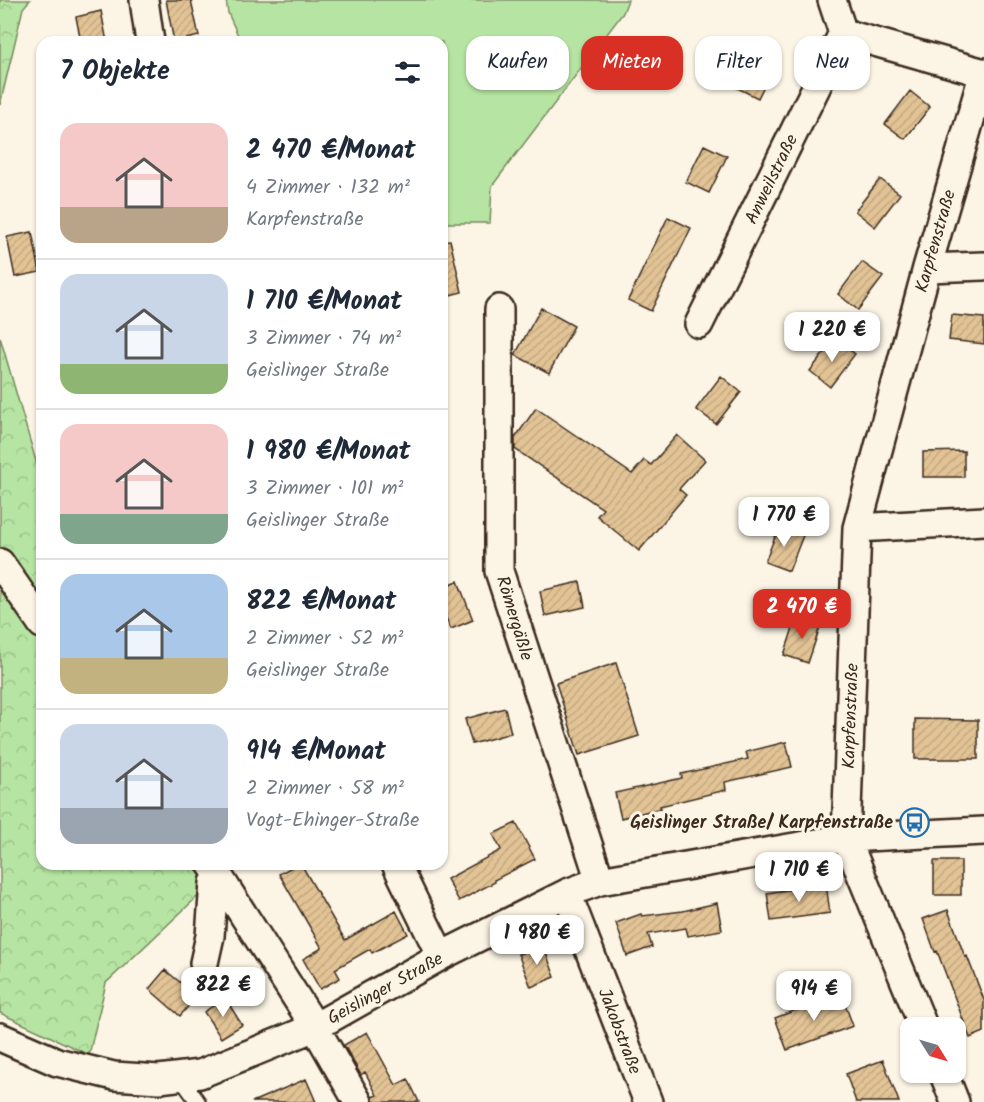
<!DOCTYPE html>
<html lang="de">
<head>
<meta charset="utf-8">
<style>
	body { margin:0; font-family:Kalam,sans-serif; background:#f6f6f7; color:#1f2937; height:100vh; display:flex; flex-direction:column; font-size:22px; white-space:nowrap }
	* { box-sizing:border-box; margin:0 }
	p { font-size:20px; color:#747a83 }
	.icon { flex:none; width:33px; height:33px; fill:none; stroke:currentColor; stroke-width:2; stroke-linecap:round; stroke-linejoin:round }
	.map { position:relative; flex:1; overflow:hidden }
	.details { position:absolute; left:36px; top:36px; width:412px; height:834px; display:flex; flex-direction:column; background:#fff; border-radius:18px; box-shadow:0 2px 4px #0004 }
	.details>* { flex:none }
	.hud { position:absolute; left:466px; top:36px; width:428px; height:54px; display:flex; gap:12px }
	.needle { width:39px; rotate:127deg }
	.fabs { position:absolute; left:900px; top:1017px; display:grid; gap:12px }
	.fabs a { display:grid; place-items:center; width:66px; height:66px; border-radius:12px; background:#fff; box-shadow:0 2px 4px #0004; font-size:30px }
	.price { position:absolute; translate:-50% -51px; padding:0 14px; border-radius:12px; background:#fff; color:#222; font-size:20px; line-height:39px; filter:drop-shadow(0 2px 3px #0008) }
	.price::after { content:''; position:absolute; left:50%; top:36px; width:18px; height:14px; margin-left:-9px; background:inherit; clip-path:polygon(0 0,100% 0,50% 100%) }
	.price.current { background:#d93025; color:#fff }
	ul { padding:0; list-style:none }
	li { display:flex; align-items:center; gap:18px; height:150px; padding:0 24px }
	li+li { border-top:2px solid #e0e1e3 }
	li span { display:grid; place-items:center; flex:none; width:168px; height:120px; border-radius:18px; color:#555 }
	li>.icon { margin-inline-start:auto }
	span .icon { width:72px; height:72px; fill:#fffc; stroke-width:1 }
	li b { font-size:26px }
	h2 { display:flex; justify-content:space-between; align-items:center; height:72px; padding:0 24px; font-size:26px }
	.chip { padding:0 21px; border-radius:18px; background:#fff; box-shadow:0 2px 4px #0004; font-size:21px; line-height:54px }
	.chip.current { background:#d93025; color:#fff }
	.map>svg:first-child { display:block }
</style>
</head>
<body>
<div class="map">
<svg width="984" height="1102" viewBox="0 0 984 1102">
	<defs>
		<pattern id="forest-crowns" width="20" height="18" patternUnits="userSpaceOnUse" patternTransform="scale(1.5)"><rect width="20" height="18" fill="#b6e4a2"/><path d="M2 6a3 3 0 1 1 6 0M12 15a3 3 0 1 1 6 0" fill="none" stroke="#9dc48b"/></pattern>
		<pattern id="building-hatch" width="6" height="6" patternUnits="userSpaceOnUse" patternTransform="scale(1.5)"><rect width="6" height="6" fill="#e2c395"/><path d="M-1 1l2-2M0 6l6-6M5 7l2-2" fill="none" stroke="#c3a880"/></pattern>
	</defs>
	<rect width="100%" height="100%" fill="#fcf5e5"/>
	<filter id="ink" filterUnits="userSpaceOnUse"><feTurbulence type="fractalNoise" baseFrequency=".0167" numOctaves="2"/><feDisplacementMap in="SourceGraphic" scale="12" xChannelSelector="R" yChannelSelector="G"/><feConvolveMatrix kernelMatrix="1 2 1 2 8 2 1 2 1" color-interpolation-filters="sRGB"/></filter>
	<g filter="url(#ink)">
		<path fill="#b6e4a2" stroke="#788760" stroke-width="1.5" d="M 226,0 L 628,0 L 623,13 L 492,186 L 490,223 L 443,223 L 442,42 L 241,42 L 228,13 Z"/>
		<path fill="url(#forest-crowns)" stroke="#788760" stroke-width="1.5" d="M 0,0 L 30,0 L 23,8 L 0,105 Z
			M 0,337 L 42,482 L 42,864 L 231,865 L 106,983 L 89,1055 L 0,1013 Z"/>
		<path fill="url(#building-hatch)" stroke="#3b2a1e" stroke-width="1.5" d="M 166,0 L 191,0 L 199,36 L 174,42 Z
			M 101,11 L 107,42 L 81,42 L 76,17 Z
			M 753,50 L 776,61 L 758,98 L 735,87 Z
			M 910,91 L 930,107 L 905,139 L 885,124 Z
			M 704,145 L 727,156 L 709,193 L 686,182 Z
			M 880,179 L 900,194 L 875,227 L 855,211 Z
			M 668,217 L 691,228 L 651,311 L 628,300 Z
			M 32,232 L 40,272 L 15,277 L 7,237 Z
			M 450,240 L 462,292 L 442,297 L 442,241 Z
			M 862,262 L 883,277 L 858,310 L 838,294 Z
			M 541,308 L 574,326 L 549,373 L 515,355 Z
			M 952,315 L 984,318 L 984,344 L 949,340 Z
			M 835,339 L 855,354 L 830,387 L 810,371 Z
			M 721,376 L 741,392 L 716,424 L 696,409 Z
			M 536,408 L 632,474 L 644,460 L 651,465 L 677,435 L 705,460 L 679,489 L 686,495 L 639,551 L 597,516 L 603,509 L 515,449 L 515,438 Z
			M 964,451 L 964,477 L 923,477 L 923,452 Z
			M 780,524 L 804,533 L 789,571 L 765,562 Z
			M 458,581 L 473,620 L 451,629 L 442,609 L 442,587 Z
			M 580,582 L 585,607 L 545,616 L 540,591 Z
			M 797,616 L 821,624 L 808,663 L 784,655 Z
			M 616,663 L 639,736 L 579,755 L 556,683 Z
			M 505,708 L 511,733 L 472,744 L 465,719 Z
			M 915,719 L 978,720 L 978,759 L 915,759 Z
			M 786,742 L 792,767 L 725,782 L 726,790 L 660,806 L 661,808 L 621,818 L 615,793 L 682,778 L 681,774 L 748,759 L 746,752 Z
			M 516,823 L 535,859 L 494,880 L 495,882 L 459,901 L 447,879 L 501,850 L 493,834 Z
			M 934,861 L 961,861 L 961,895 L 934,895 Z
			M 297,864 L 301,864 L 345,940 L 396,911 L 408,934 L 372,953 L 370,949 L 335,969 L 340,978 L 320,989 L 303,959 L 322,948 L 279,874 Z
			M 826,884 L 830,913 L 771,921 L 767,893 Z
			M 717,903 L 722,930 L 688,936 L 686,928 L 648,934 L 652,947 L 627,956 L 616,923 L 641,914 L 642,916 L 683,911 Z
			M 948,910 L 965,957 L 967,956 L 984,1000 L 984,1032 L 970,1038 L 937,951 L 935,952 L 923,919 Z
			M 543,945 L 555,977 L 531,987 L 518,954 Z
			M 165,970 L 197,996 L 180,1016 L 149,989 Z
			M 841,993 L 853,1026 L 787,1050 L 775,1018 Z
			M 225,998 L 242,1025 L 221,1038 L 204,1012 Z
			M 367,1032 L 396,1085 L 408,1079 L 419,1102 L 374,1102 L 372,1097 L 377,1095 L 365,1072 L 361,1075 L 344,1045 Z
			M 883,1060 L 899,1102 L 856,1102 L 846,1074 Z
			M 306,1079 L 316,1102 L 252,1102 Z"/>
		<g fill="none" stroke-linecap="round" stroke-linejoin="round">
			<defs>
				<path id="service" d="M 180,1077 L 198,1102"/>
				<path id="minor" d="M 144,0 L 150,42
					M 832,0 L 843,33 L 984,73
					M 927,268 L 984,266
					M 499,309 L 499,571 L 600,881
					M 699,324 L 843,33
					M 857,528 L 984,521
					M 0,563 L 42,624
					M 211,864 L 315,1027 L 358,1102
					M 396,864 L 441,956
					M 567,893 L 648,1102
					M 204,963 L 210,936 L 214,883 L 219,877
					M 924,1028 L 846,838 L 857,528 L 927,268 L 984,72
					M 0,1037 L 57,1062 L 114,1076 L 159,1079 L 200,1074 L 315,1027 L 441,956 L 567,893 L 600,881 L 846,838 L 984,831
					M 943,1072 L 955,1102"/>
			</defs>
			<use href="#service" stroke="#3b2a1e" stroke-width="18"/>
			<use href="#minor" stroke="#3b2a1e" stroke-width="32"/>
			<use href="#service" stroke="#fcf5e5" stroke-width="14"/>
			<use href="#minor" stroke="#fcf5e5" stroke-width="27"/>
		</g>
	</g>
	<defs>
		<symbol id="bus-ring" viewBox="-11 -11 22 22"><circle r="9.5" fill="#fcf5e5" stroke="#1f6fb2" stroke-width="1.5"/><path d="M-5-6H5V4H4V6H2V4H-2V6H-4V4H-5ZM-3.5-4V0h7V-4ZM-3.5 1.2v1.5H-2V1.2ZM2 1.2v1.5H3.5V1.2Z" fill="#1f6fb2"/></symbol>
	</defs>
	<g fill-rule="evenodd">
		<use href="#bus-ring" x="898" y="806" width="33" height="33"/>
	</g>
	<g text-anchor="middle" stroke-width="6" stroke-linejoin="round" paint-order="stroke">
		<g font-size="18" fill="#3b2a1e" stroke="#fcf5e5">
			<text transform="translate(771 179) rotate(-64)" y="6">Anweilstraße</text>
			<text transform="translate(935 241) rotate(-74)" y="6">Karpfenstraße</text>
			<text transform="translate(515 618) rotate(73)" y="6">Römergäßle</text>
			<text transform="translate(850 716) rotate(-88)" y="6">Karpfenstraße</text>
			<text transform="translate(385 988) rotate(-29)" y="6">Geislinger Straße</text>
			<text transform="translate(620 1031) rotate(69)" y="6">Jakobstraße</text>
		</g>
		<g font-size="18" font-weight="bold" fill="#3b2a1e" stroke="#fcf5e5" text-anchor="end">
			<text x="893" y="828">Geislinger Straße/ Karpfenstraße</text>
		</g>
	</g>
</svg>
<div class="fabs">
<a><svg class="needle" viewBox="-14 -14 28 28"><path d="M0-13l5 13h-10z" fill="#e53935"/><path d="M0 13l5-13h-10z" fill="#747a83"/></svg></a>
</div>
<b class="price" style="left:832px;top:363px">1 220 €</b>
<b class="price" style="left:784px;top:548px">1 770 €</b>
<b class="price current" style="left:802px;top:640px">2 470 €</b>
<b class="price" style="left:799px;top:903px">1 710 €</b>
<b class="price" style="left:537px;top:966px">1 980 €</b>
<b class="price" style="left:223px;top:1018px">822 €</b>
<b class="price" style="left:814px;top:1022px">914 €</b>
<div class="hud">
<a class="chip">Kaufen</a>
<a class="chip current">Mieten</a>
<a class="chip">Filter</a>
<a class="chip">Neu</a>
</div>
<section class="details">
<h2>7 Objekte<svg class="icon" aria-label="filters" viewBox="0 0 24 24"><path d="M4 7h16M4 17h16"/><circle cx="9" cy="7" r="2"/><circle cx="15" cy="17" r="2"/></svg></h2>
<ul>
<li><span style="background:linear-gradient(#f6c9c9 70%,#b9a48a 0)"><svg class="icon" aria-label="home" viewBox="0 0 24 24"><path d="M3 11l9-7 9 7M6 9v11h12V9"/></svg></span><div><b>2 470 €/Monat</b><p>4 Zimmer · 132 m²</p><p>Karpfenstraße</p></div></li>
<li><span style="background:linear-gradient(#c9d6e8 75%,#8fb573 0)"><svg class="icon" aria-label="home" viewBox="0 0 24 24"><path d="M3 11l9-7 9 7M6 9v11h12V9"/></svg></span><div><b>1 710 €/Monat</b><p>3 Zimmer · 74 m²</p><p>Geislinger Straße</p></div></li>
<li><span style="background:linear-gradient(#f6c9c9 75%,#7fa58c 0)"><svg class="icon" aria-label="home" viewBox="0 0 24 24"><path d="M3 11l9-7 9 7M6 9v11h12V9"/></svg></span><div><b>1 980 €/Monat</b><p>3 Zimmer · 101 m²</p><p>Geislinger Straße</p></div></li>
<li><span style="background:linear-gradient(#a9c7e8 70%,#c2b280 0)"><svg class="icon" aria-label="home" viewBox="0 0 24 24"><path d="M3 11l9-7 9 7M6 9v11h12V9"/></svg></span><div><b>822 €/Monat</b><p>2 Zimmer · 52 m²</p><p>Geislinger Straße</p></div></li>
<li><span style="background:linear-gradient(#c9d6e8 70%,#9aa5b1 0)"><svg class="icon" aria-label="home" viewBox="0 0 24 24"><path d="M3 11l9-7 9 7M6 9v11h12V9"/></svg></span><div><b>914 €/Monat</b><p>2 Zimmer · 58 m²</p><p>Vogt-Ehinger-Straße</p></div></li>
</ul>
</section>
</div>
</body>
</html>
